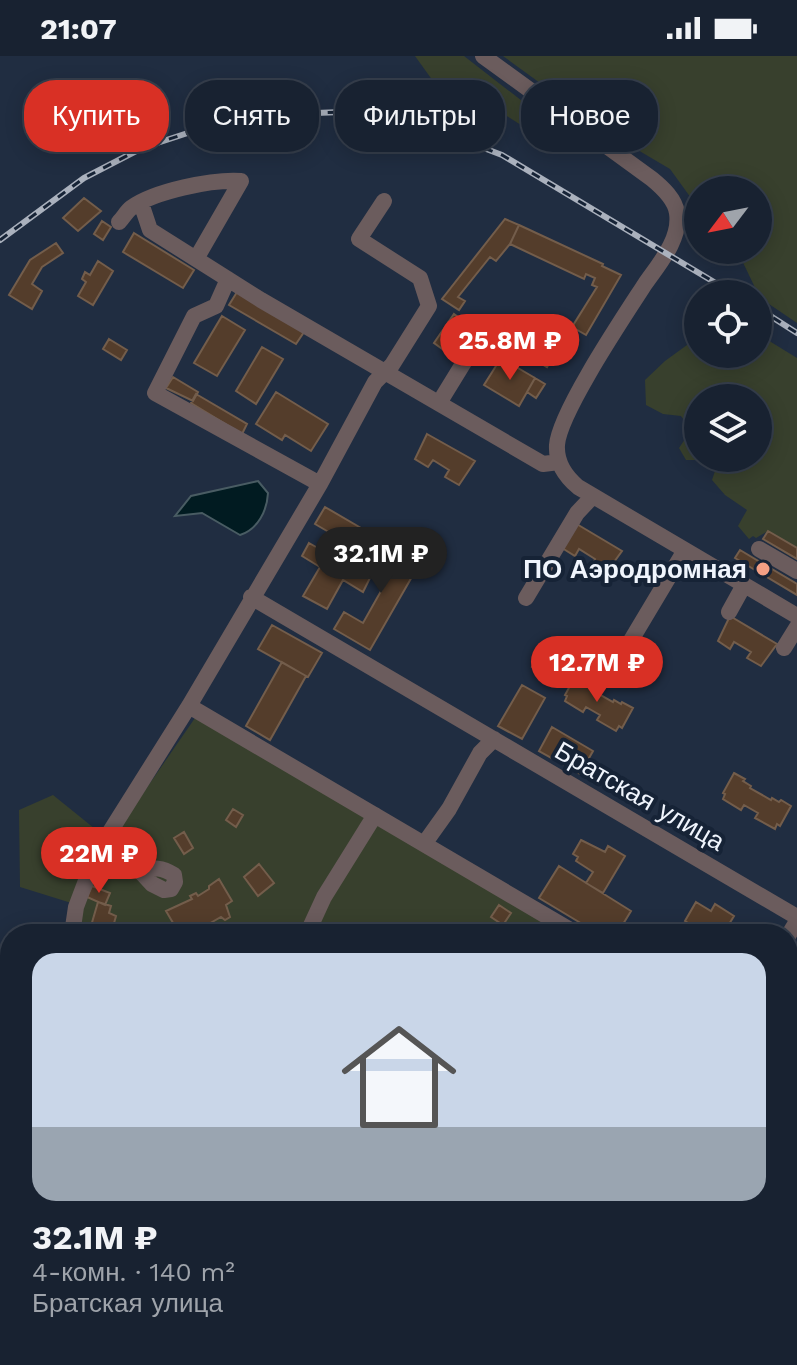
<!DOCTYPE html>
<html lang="ru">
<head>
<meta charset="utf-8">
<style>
	body { margin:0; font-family:"Work Sans",sans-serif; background:#252f3d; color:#f1f3f6; height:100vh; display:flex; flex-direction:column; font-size:30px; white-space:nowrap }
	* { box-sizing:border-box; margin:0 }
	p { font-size:26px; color:#9fa4ab }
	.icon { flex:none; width:44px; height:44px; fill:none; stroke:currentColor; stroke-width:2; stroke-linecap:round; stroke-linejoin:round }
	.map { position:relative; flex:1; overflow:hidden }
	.details { position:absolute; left:0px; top:868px; width:798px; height:442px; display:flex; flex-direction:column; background:#182231; border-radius:32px 32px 0 0; box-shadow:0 4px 20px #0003,0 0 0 2px #363f4d }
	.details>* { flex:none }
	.top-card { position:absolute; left:24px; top:24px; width:750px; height:72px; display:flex; gap:16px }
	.needle { width:52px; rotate:238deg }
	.controls { position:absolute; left:684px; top:120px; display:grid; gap:16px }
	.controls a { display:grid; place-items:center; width:88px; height:88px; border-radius:50%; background:#182231; box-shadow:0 4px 20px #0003,0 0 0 2px #363f4d; font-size:40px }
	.price { position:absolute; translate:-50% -68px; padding:0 18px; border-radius:28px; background:#d93025; color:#fff; font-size:26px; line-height:52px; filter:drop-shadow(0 2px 4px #0008) }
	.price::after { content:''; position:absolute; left:50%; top:48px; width:24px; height:18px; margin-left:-12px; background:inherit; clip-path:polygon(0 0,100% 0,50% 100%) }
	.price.on { background:#222; color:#fff }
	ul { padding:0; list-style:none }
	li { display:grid; align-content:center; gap:16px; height:424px; padding:0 32px }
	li+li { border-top:2px solid #363f4d }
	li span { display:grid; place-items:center; height:248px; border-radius:24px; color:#555 }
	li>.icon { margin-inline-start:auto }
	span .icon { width:144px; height:144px; fill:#fffc; stroke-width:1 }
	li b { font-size:34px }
	.tag { padding:0 28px; border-radius:32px; background:#182231; box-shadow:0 4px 20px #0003,0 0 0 2px #363f4d; font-size:28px; line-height:72px }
	.tag.on { background:#d93025; color:#fff }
	.status { display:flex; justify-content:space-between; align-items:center; height:56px; padding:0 40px; background:#182231; direction:ltr }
	.status svg { height:22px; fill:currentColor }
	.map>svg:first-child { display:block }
</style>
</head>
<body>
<div class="status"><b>21:07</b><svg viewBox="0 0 49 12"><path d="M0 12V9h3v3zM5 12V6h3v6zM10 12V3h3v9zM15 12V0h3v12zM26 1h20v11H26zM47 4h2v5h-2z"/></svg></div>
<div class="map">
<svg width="797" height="1309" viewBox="0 0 797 1309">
	<rect width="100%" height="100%" fill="#202d41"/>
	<path fill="#38402d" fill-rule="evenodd" d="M 415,0 L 464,0 L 535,55 L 542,67 L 521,69 L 459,30 L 438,32 Z
		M 503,0 L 797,0 L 797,267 L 760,242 L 737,194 L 758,194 L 758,134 L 698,134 L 698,144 L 691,142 L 670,113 L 609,77 Z
		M 758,278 L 797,302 L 797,492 L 768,475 L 756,482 L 753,480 L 749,483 L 738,470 L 747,454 L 725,439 L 712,424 L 716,412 L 714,404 L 686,404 L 679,392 L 691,374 L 681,360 L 663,358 L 646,349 L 645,324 L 665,305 L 698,281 L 698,298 L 758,298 ZM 698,342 L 758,342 L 758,402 L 698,402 Z
		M 195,662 L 567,878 L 82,878 L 81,850 L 20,831 L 19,754 L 53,739 L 110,785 Z
		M 788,1006 L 797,1011 L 797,1266 L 788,1283 Z
		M 459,1300 L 686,1300 L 684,1309 L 458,1309 Z"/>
	<path fill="#011b21" stroke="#495c63" stroke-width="2" d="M 258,425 L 268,437 C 267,455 258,473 240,479 L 202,457 L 175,460 L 191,440 Z"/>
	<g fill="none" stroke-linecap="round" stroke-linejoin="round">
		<path stroke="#011b21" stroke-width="20" d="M 788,1296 L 797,1281
			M 758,1300 L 762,1305 L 775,1307 L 783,1300"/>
	</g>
	<path fill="#543d2b" stroke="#735d4b" stroke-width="2" d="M 84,142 L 101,155 L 78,175 L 63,162 Z
		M 505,163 L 519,169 L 510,188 L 496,205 L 490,201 L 458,241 L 465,245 L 459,254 L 442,243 Z
		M 102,165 L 111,171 L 103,184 L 94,178 Z
		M 519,169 L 603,208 L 602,210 L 621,219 L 586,279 L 572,271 L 597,231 L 592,229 L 595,222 L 586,218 L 584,223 L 510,188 Z
		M 134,177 L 194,214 L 183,232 L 123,196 Z
		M 56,187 L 63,197 L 42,211 L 32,228 L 42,235 L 32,253 L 9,239 L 30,204 Z
		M 98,205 L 113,215 L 93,249 L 78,240 L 86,226 L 82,223 L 85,216 L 90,219 Z
		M 237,236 L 304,276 L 296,288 L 229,249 Z
		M 454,258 L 468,268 L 448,297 L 434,287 Z
		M 222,260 L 245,274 L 217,320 L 194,307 Z
		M 511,264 L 558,292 L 547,311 L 500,283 Z
		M 109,283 L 127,294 L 121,304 L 103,293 Z
		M 262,291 L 283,303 L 256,348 L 236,335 Z
		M 501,302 L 535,322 L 519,350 L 484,329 Z
		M 173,321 L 198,336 L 193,345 L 166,332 Z
		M 535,322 L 545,328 L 536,342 L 527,336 Z
		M 276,336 L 328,368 L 311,395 L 285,379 L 282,384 L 256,368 Z
		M 196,338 L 247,368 L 242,378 L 191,347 Z
		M 427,378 L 475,405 L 459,429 L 445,421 L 449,414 L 433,404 L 428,411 L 415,403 Z
		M 325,451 L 373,479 L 363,496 L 315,468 Z
		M 575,467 L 622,495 L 606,517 L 592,509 L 595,503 L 579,493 L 575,500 L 562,492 Z
		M 768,475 L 797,492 L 797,503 L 763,483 Z
		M 382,482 L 421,505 L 370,594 L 334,573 L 344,556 L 363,567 L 394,512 L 364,493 L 369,486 L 377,490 Z
		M 309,487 L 370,522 L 363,536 L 343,524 L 327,553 L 303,540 L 320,511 L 302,500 Z
		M 740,494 L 797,528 L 797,539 L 735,502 Z
		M 730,560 L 777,588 L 761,610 L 747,602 L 751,596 L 734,586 L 730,593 L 718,585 Z
		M 272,569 L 322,597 L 308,621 L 258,593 Z
		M 544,591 L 561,601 L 554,613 L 537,603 Z
		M 537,603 L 554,613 L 550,621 L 532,611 Z
		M 282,606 L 306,620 L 270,684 L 246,670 Z
		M 576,619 L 586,625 L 585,627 L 593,632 L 592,634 L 613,646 L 614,644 L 621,648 L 622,646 L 633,652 L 622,672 L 619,670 L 616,675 L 597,664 L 600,659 L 586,651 L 583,656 L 565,645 L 567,640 L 565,639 Z
		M 522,629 L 545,642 L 522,683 L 498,670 Z
		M 552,671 L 593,695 L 580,718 L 539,695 Z
		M 734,717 L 745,723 L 743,725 L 751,730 L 750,732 L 771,744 L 772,742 L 779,746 L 781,744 L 791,750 L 780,770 L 777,768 L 775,773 L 755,762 L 758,757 L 744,749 L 741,754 L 723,743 L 725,738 L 723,737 Z
		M 233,753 L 243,759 L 236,771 L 226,764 Z
		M 184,776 L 193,792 L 184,798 L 174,782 Z
		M 581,784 L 605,796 L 608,790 L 625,800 L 603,837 L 586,827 L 593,816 L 576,805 L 578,801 L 573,798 Z
		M 259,808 L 274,827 L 258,840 L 244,821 Z
		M 559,810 L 631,855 L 617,878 L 599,878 L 539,842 Z
		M 219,823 L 232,845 L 226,849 L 230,861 L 225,864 L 221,861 L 200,873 L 200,878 L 191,878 L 187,872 L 179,877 L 166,855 L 192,843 L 190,840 L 196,837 L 198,840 L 209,833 L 209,830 Z
		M 92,830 L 110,837 L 105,849 L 87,841 Z
		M 98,846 L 111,850 L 109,857 L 116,860 L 111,878 L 98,878 L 99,873 L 91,870 Z
		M 696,846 L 711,855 L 715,848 L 734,860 L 723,878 L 699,878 L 701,875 L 685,865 Z
		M 499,849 L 511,857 L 503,869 L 491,861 Z
		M 795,905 L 797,906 L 797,932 L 788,927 L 788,916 Z
		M 289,1300 L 336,1300 L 332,1309 L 289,1302 Z
		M 361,1300 L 394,1300 L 392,1309 L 362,1309 L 360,1308 Z"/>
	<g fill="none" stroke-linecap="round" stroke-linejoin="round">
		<path stroke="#6b5c5d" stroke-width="16" d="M 483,0 L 652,123 C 663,132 675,143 677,157 C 681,183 659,208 645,228 C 625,259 559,357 557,389 C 556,406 565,420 578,431 L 797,560
			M 141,147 L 150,174 L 261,244 L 543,408 L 559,406
			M 119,166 C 123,162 127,155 131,152 C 154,135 213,123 241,125 L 196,203
			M 228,223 L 216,250 L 194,260 L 155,337 L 320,428
			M 439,347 L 474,290
			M 759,493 L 797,515
			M 251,541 L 797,861
			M 526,542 L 577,457 L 593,440
			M 729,556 L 744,529
			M 784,592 L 797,571
			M 638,614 L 629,610 L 624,601 L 627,591 L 685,494
			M 189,650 L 577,878
			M 104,785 L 141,816 C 154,811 162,811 174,819 L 175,826 L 171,833 L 164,834 L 152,828 L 141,816
			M 424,788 L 449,753 L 480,697 L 494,683
			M 72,878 L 76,851 L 96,798 L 189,650 L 320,428 L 375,326 L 392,309 L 429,250 L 420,222 L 359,183 L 384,145
			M 307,878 L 324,841 L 375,759
			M 788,880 L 797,865
			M 788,1001 L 797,1007
			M 0,1198 L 10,1200
			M 282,1300 L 283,1309
			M 510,1300 L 525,1309
			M 578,1309 L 600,1300"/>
		<defs>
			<path id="rail" d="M 0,184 L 84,122 L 142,92 L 206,71 L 266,59 L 341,56 L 413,65 L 502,99 L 734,238
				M 758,252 L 797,277"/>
		</defs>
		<use href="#rail" stroke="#aab1bd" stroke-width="6"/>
		<use href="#rail" stroke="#162336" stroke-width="3" stroke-dasharray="9" stroke-linecap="butt"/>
	</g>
	<circle fill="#f39f84" stroke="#162336" stroke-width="3" cx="763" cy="513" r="8"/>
	<g text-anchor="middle" stroke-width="8" stroke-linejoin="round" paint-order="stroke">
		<g font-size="26" font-weight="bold" fill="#f0f5fd" stroke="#162336" text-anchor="end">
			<text x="747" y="522">ПО Аэродромная</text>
		</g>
		<g font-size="26" fill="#f0f5fd" stroke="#162336">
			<text transform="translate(640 740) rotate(30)" y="9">Братская улица</text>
		</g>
	</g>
</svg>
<div class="controls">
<a><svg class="needle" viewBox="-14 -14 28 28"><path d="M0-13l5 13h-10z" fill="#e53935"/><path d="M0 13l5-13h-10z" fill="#9fa4ab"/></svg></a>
<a><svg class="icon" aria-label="locate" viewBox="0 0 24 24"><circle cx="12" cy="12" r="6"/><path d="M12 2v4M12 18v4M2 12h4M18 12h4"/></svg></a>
<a><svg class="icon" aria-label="layers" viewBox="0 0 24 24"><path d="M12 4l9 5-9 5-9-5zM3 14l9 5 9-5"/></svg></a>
</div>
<b class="price" style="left:510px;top:326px">25.8M ₽</b>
<b class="price on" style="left:381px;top:539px">32.1M ₽</b>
<b class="price" style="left:597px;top:648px">12.7M ₽</b>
<b class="price" style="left:99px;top:839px">22M ₽</b>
<div class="top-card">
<a class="tag on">Купить</a>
<a class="tag">Снять</a>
<a class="tag">Фильтры</a>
<a class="tag">Новое</a>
</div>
<section class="details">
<ul>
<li><span style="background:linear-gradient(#c9d6e8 70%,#9aa5b1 0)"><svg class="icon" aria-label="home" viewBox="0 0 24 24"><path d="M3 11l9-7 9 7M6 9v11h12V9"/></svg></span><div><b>32.1M ₽</b><p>4-комн. · 140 m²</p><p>Братская улица</p></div></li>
</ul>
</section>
</div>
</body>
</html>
